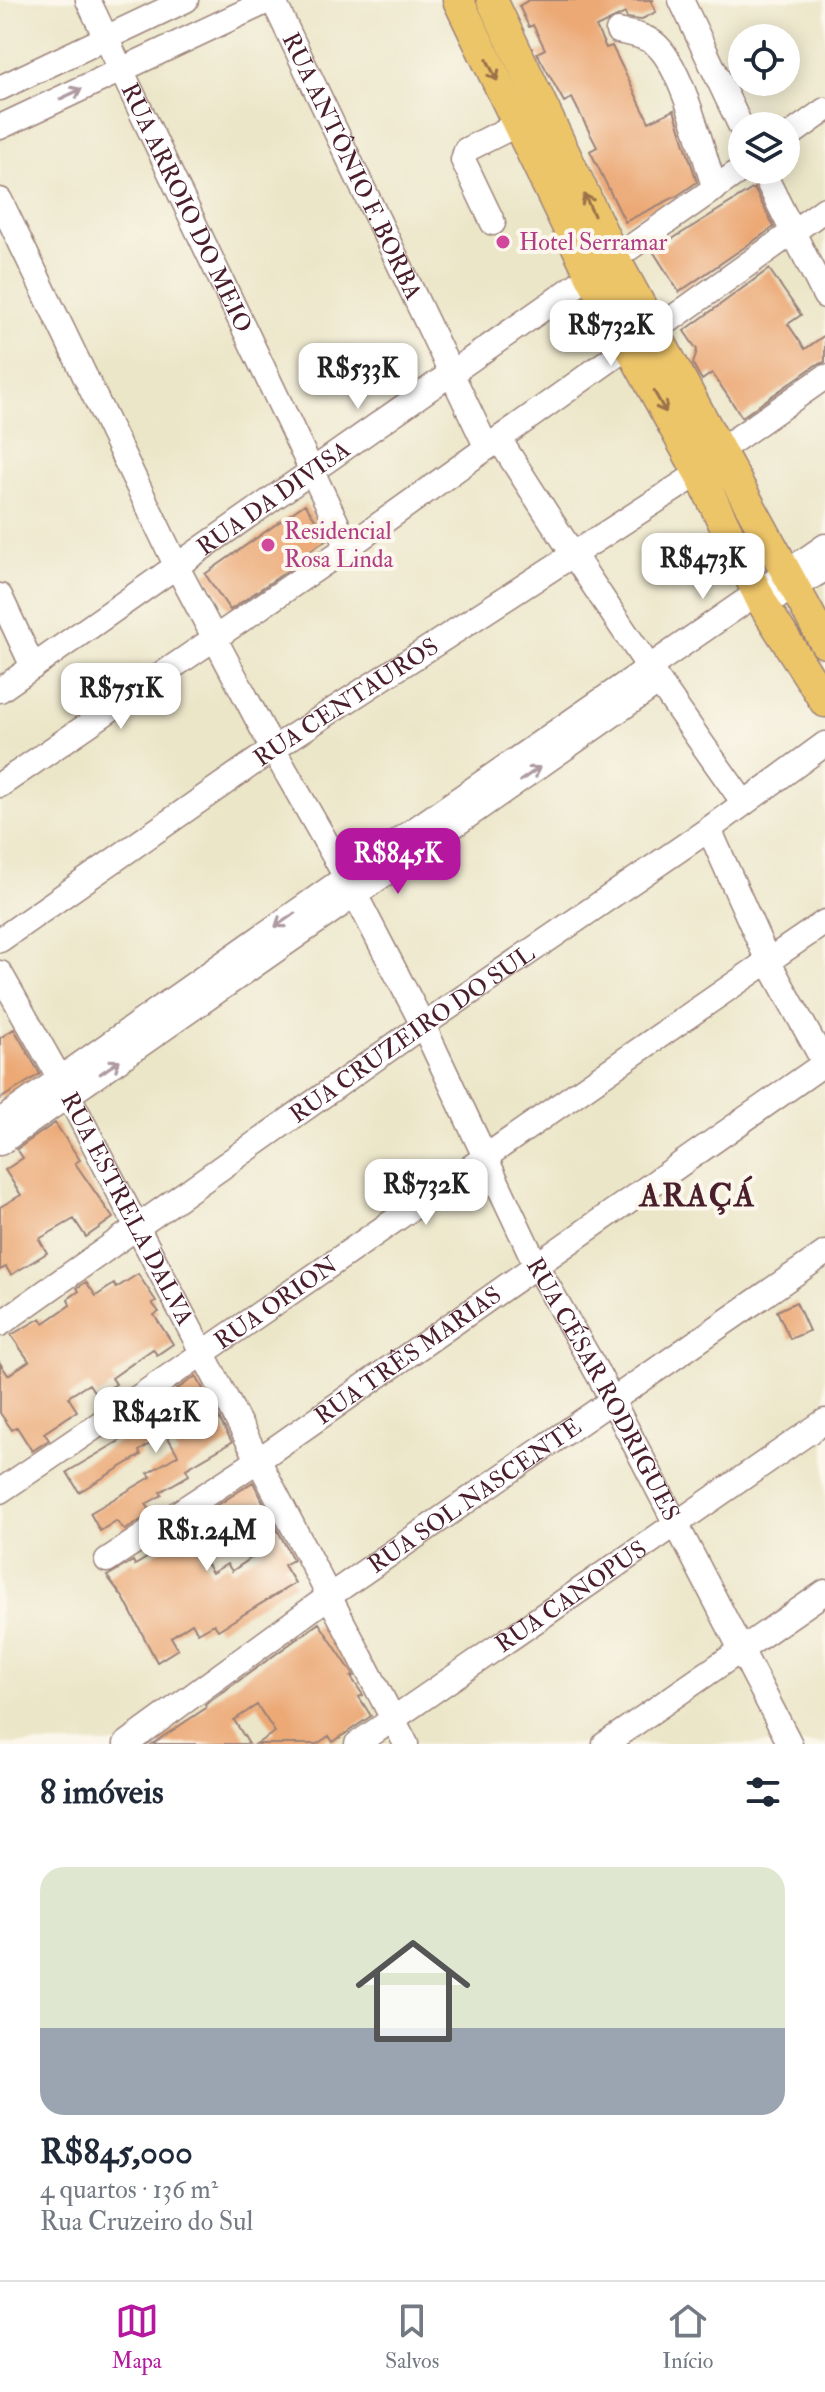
<!DOCTYPE html>
<html lang="pt">
<head>
<meta charset="utf-8">
<style>
	body { margin:0; font-family:"IM FELL Double Pica",serif; background:#f6f6f7; color:#1f2937; height:100vh; display:flex; flex-direction:column; font-size:30px; white-space:nowrap }
	* { box-sizing:border-box; margin:0 }
	p { font-size:26px; color:#747a83 }
	.icon { flex:none; width:44px; height:44px; fill:none; stroke:currentColor; stroke-width:2; stroke-linecap:round; stroke-linejoin:round }
	.map { position:relative; height:1744px; overflow:hidden }
	.sheet { display:flex; flex-direction:column; background:#fff; flex:1 }
	.sheet>* { flex:none }
	.buttons { position:absolute; left:728px; top:24px; display:grid; gap:16px }
	.buttons a { display:grid; place-items:center; width:72px; height:72px; border-radius:50%; background:#fff; box-shadow:0 4px 20px #0003; font-size:40px }
	.price { position:absolute; translate:-50% -68px; padding:0 18px; border-radius:16px; background:#fff; color:#222; font-size:26px; line-height:52px; filter:drop-shadow(0 2px 4px #0008) }
	.price::after { content:''; position:absolute; left:50%; top:48px; width:24px; height:18px; margin-left:-12px; background:inherit; clip-path:polygon(0 0,100% 0,50% 100%) }
	.price.selected { background:#b5179e; color:#fff }
	ul { padding:0; list-style:none }
	li { display:grid; align-content:center; gap:16px; height:424px; padding:0 40px }
	li span { display:grid; place-items:center; height:248px; border-radius:24px; color:#555 }
	li>.icon { margin-inline-start:auto }
	span .icon { width:144px; height:144px; fill:#fffc; stroke-width:1 }
	li b { font-size:34px }
	h2 { display:flex; justify-content:space-between; align-items:center; height:96px; padding:0 40px; font-size:34px }
	.menu { display:flex; justify-content:space-around; align-items:center; height:112px; border-top:2px solid #e0e1e3; background:#fff; font-size:22px; color:#747a83 }
	.menu a { display:grid; justify-items:center; gap:4px }
	.menu .selected { color:#b5179e }
	.map>svg:first-child { display:block }
</style>
</head>
<body>
<div class="map">
<svg width="825" height="1744" viewBox="0 0 825 1744">
	<rect width="100%" height="100%" fill="#fbf7ec"/>
	<filter id="ink" filterUnits="userSpaceOnUse"><feTurbulence type="fractalNoise" baseFrequency=".0125" numOctaves="2"/><feDisplacementMap in="SourceGraphic" scale="16" xChannelSelector="R" yChannelSelector="G"/><feConvolveMatrix kernelMatrix="1 2 1 2 8 2 1 2 1" color-interpolation-filters="sRGB"/></filter>
	<filter id="wash" filterUnits="userSpaceOnUse"><feTurbulence type="fractalNoise" baseFrequency=".006" numOctaves="4" result="noise"/><feDisplacementMap in="SourceGraphic" scale="32" xChannelSelector="R" yChannelSelector="G"/><feGaussianBlur stdDeviation="1.8" result="paint"/><feColorMatrix in="noise" values="0 0 0 0 0 0 0 0 0 0 0 0 0 0 0 0 0 1.4 0 .05"/><feComposite in="paint" operator="in"/></filter>
	<g filter="url(#wash)">
		<rect width="100%" height="100%" fill="#ece6c9"/>
		<g id="blocks">
			<path fill="#eca976" fill-rule="evenodd" d="M 529,0 L 654,0 L 651,1 L 656,12 L 640,20 L 627,18 L 625,13 L 596,27 L 606,48 L 612,46 L 649,122 L 674,110 L 697,182 L 677,196 L 625,222 L 590,151 L 597,147 L 572,98 L 564,102 L 537,53 L 545,49 L 533,25 L 529,27 L 519,6 Z
				M 754,188 L 774,227 L 679,292 L 653,251 Z
				M 769,269 L 801,315 L 788,324 L 805,349 L 825,335 L 825,362 L 816,365 L 742,417 L 712,373 L 702,380 L 699,375 L 693,364 L 697,350 L 684,331 Z
				M 305,504 L 328,539 L 305,554 L 309,556 L 230,610 L 205,574 Z
				M 14,1029 L 40,1074 L 0,1099 L 0,1038 Z
				M 55,1123 L 80,1160 L 75,1163 L 113,1218 L 86,1237 L 74,1219 L 39,1239 L 47,1253 L 11,1275 L 6,1267 L 0,1270 L 0,1207 L 21,1195 L 5,1170 L 23,1158 L 17,1149 Z
				M 138,1274 L 156,1301 L 152,1303 L 159,1312 L 154,1315 L 173,1344 L 157,1355 L 153,1349 L 112,1378 L 116,1384 L 97,1396 L 89,1384 L 68,1397 L 77,1411 L 44,1433 L 49,1440 L 32,1451 L 17,1427 L 12,1430 L 0,1413 L 0,1363 L 8,1375 L 29,1361 L 11,1335 L 41,1318 L 44,1323 L 70,1305 L 68,1299 L 79,1291 L 77,1288 L 86,1282 L 96,1296 L 114,1284 L 116,1288 Z
				M 796,1302 L 809,1331 L 790,1339 L 777,1311 Z
				M 196,1376 L 232,1442 L 186,1469 L 189,1475 L 160,1492 L 162,1495 L 146,1504 L 152,1513 L 125,1530 L 116,1521 L 100,1531 L 90,1513 L 151,1477 L 148,1473 L 178,1455 L 166,1434 L 139,1451 L 141,1455 L 79,1492 L 67,1472 L 158,1418 L 156,1415 L 181,1400 L 176,1390 Z
				M 253,1482 L 293,1560 L 284,1565 L 295,1583 L 218,1630 L 214,1624 L 198,1633 L 192,1623 L 171,1637 L 178,1649 L 157,1662 L 124,1599 L 107,1576 L 133,1561 L 135,1565 L 188,1533 L 184,1527 ZM 245,1520 L 263,1550 L 232,1571 L 227,1564 L 212,1573 L 199,1552 L 209,1546 L 207,1544 Z
				M 319,1623 L 351,1671 L 354,1676 L 351,1677 L 363,1695 L 359,1697 L 371,1716 L 333,1742 L 329,1736 L 317,1744 L 256,1744 L 275,1732 L 257,1705 L 234,1720 L 249,1744 L 152,1744 L 206,1708 L 205,1705 Z"/>
		</g>
	</g>
	<g filter="url(#ink)">
		<use href="#blocks" fill-opacity="0" stroke="#9b827a" stroke-width="2"/>
		<g fill="none" stroke-linecap="round" stroke-linejoin="round">
			<defs>
				<g id="minor">
					<path id="s1" d="M 88,0 L 348,547"/>
					<path id="s2" d="M 273,0 L 487,448"/>
					<path d="M 681,0 L 742,129"/>
					<path d="M 618,31 C 631,34 643,35 654,43 C 682,64 703,154 715,189"/>
					<path d="M 0,88 L 186,0"/>
					<path d="M 0,127 L 270,0"/>
					<path d="M 786,138 L 825,110"/>
					<path d="M 762,170 L 825,296"/>
					<path id="s3" d="M 0,200 L 177,567 L 273,749 L 346,877 L 423,1025 L 537,1267 L 602,1381 L 790,1744"/>
					<path d="M 493,223 L 463,160 L 466,150 L 518,124"/>
					<path d="M 653,332 L 825,209"/>
					<path d="M 499,439 C 577,563 659,684 744,803"/>
					<path d="M 719,451 L 825,377"/>
					<path d="M 0,596 L 33,667"/>
					<path d="M 779,596 L 825,569"/>
					<path id="s4" d="M 0,690 L 742,169"/>
					<path d="M 0,785 L 348,547 L 629,346"/>
					<path d="M 709,829 L 768,961 L 825,1064"/>
					<path id="s5" d="M 0,940 L 273,749 L 699,473"/>
					<path id="s6" d="M 0,973 L 60,1079 L 406,1744"/>
					<path d="M 0,1121 L 346,877 L 825,546"/>
					<path d="M 0,1143 L 655,685"/>
					<path id="s7" d="M 0,1324 L 423,1025 L 709,829 L 825,744"/>
					<path id="s8" d="M 0,1491 C 278,1305 549,1110 825,922"/>
					<path id="s9" d="M 107,1560 L 257,1461 L 825,1063"/>
					<path id="s10" d="M 126,1744 L 328,1597 L 825,1253"/>
					<path id="s11" d="M 357,1744 L 825,1421"/>
					<path d="M 605,1744 L 825,1592"/>
				</g>
				<path id="major" d="M 458,0 L 591,276 L 699,473 L 763,604 L 825,702
					M 492,0 L 615,259 L 825,643"/>
			</defs>
			<use href="#minor" stroke="#9b827a" stroke-width="27"/>
			<use href="#major" stroke="#9b827a" stroke-width="33"/>
			<use href="#minor" stroke="#fff" stroke-width="24"/>
			<use href="#major" stroke="#edc569" stroke-width="30"/>
		</g>
		<defs><path id="oneway-shaft" d="M-6 0H5M1.5-3L5.5 0L1.5 3" fill="none" stroke-width="1.6" stroke-linecap="round" stroke-linejoin="round" transform="scale(2)"/></defs>
		<g stroke="#9c724a">
			<use href="#oneway-shaft" transform="translate(492 70) rotate(64)"/>
			<use href="#oneway-shaft" transform="translate(589 205) rotate(-115)"/>
			<use href="#oneway-shaft" transform="translate(660 402) rotate(61)"/>
		</g>
		<g stroke="#ae9aa0">
			<use href="#oneway-shaft" transform="translate(71 94) rotate(-25)"/>
			<use href="#oneway-shaft" transform="translate(530 774) rotate(-35)"/>
			<use href="#oneway-shaft" transform="translate(285 920) rotate(145)"/>
			<use href="#oneway-shaft" transform="translate(110 1067) rotate(-35)"/>
		</g>
	</g>
	<g fill="#d1479c" stroke="#fbf7ec" stroke-width="3">
		<circle cx="503" cy="242" r="8"/>
		<circle cx="268" cy="545" r="8"/>
	</g>
	<g text-anchor="middle" stroke-width="8" stroke-linejoin="round" paint-order="stroke">
		<g font-size="24" fill="#4a1f2b" stroke="#fbf7ec">
			<text dy="8" stroke="none"><textPath href="#s2" startOffset="184">RUA ANTÔNIO F. BORBA</textPath></text>
			<text dy="8" stroke="none"><textPath href="#s1" startOffset="230">RUA ARROIO DO MEIO</textPath></text>
			<text dy="8" stroke="none"><textPath href="#s4" startOffset="334">RUA DA DIVISA</textPath></text>
			<text dy="8" stroke="none"><textPath href="#s5" startOffset="420">RUA CENTAUROS</textPath></text>
			<text dy="8" stroke="none"><textPath href="#s7" startOffset="504">RUA CRUZEIRO DO SUL</textPath></text>
			<text dy="8" stroke="none"><textPath href="#s6" startOffset="268">RUA ESTRELA DALVA</textPath></text>
			<text dy="8" stroke="none"><textPath href="#s8" startOffset="334">RUA ORION</textPath></text>
			<text dy="8" stroke="none"><textPath href="#s9" startOffset="364">RUA TRÊS MARIAS</textPath></text>
			<text dy="8" stroke="none"><textPath href="#s3" startOffset="1334">RUA CÉSAR RODRIGUES</textPath></text>
			<text dy="8" stroke="none"><textPath href="#s10" startOffset="428">RUA SOL NASCENTE</textPath></text>
			<text dy="8" stroke="none"><textPath href="#s11" startOffset="260">RUA CANOPUS</textPath></text>
		</g>
		<g font-size="24" fill="#b23c85" stroke="#fbf7ec" text-anchor="start">
			<text x="519" y="250">Hotel Serramar</text>
			<text x="284" y="539">Residencial<tspan x="284" dy="28">Rosa Linda</tspan></text>
		</g>
		<g font-size="32" font-weight="bold" letter-spacing="2" fill="#4a1f2b" stroke="#fbf7ec">
			<text x="698" y="1206">ARAÇÁ</text>
		</g>
	</g>
</svg>
<div class="buttons">
<a><svg class="icon" aria-label="locate" viewBox="0 0 24 24"><circle cx="12" cy="12" r="6"/><path d="M12 2v4M12 18v4M2 12h4M18 12h4"/></svg></a>
<a><svg class="icon" aria-label="layers" viewBox="0 0 24 24"><path d="M12 4l9 5-9 5-9-5zM3 14l9 5 9-5"/></svg></a>
</div>
<b class="price" style="left:611px;top:368px">R$732K</b>
<b class="price" style="left:358px;top:411px">R$533K</b>
<b class="price" style="left:703px;top:601px">R$473K</b>
<b class="price" style="left:121px;top:731px">R$751K</b>
<b class="price selected" style="left:398px;top:896px">R$845K</b>
<b class="price" style="left:426px;top:1227px">R$732K</b>
<b class="price" style="left:156px;top:1455px">R$421K</b>
<b class="price" style="left:207px;top:1573px">R$1.24M</b>
</div>
<section class="sheet">
<h2>8 imóveis<svg class="icon" aria-label="filters" viewBox="0 0 24 24"><path d="M4 7h16M4 17h16"/><circle cx="9" cy="7" r="2"/><circle cx="15" cy="17" r="2"/></svg></h2>
<ul>
<li><span style="background:linear-gradient(#dfe7d0 65%,#9aa5b1 0)"><svg class="icon" aria-label="home" viewBox="0 0 24 24"><path d="M3 11l9-7 9 7M6 9v11h12V9"/></svg></span><div><b>R$845,000</b><p>4 quartos · 136 m²</p><p>Rua Cruzeiro do Sul</p></div></li>
</ul>
</section>
<nav class="menu">
<a class="selected"><svg class="icon" aria-label="map" viewBox="0 0 24 24"><path d="M3 6l6-2 6 2 6-2v14l-6 2-6-2-6 2zM9 4v14M15 6v14"/></svg>Mapa</a>
<a><svg class="icon" aria-label="saved" viewBox="0 0 24 24"><path d="M7 4h10v16l-5-4-5 4z"/></svg>Salvos</a>
<a><svg class="icon" aria-label="home" viewBox="0 0 24 24"><path d="M3 11l9-7 9 7M6 9v11h12V9"/></svg>Início</a>
</nav>
</body>
</html>
